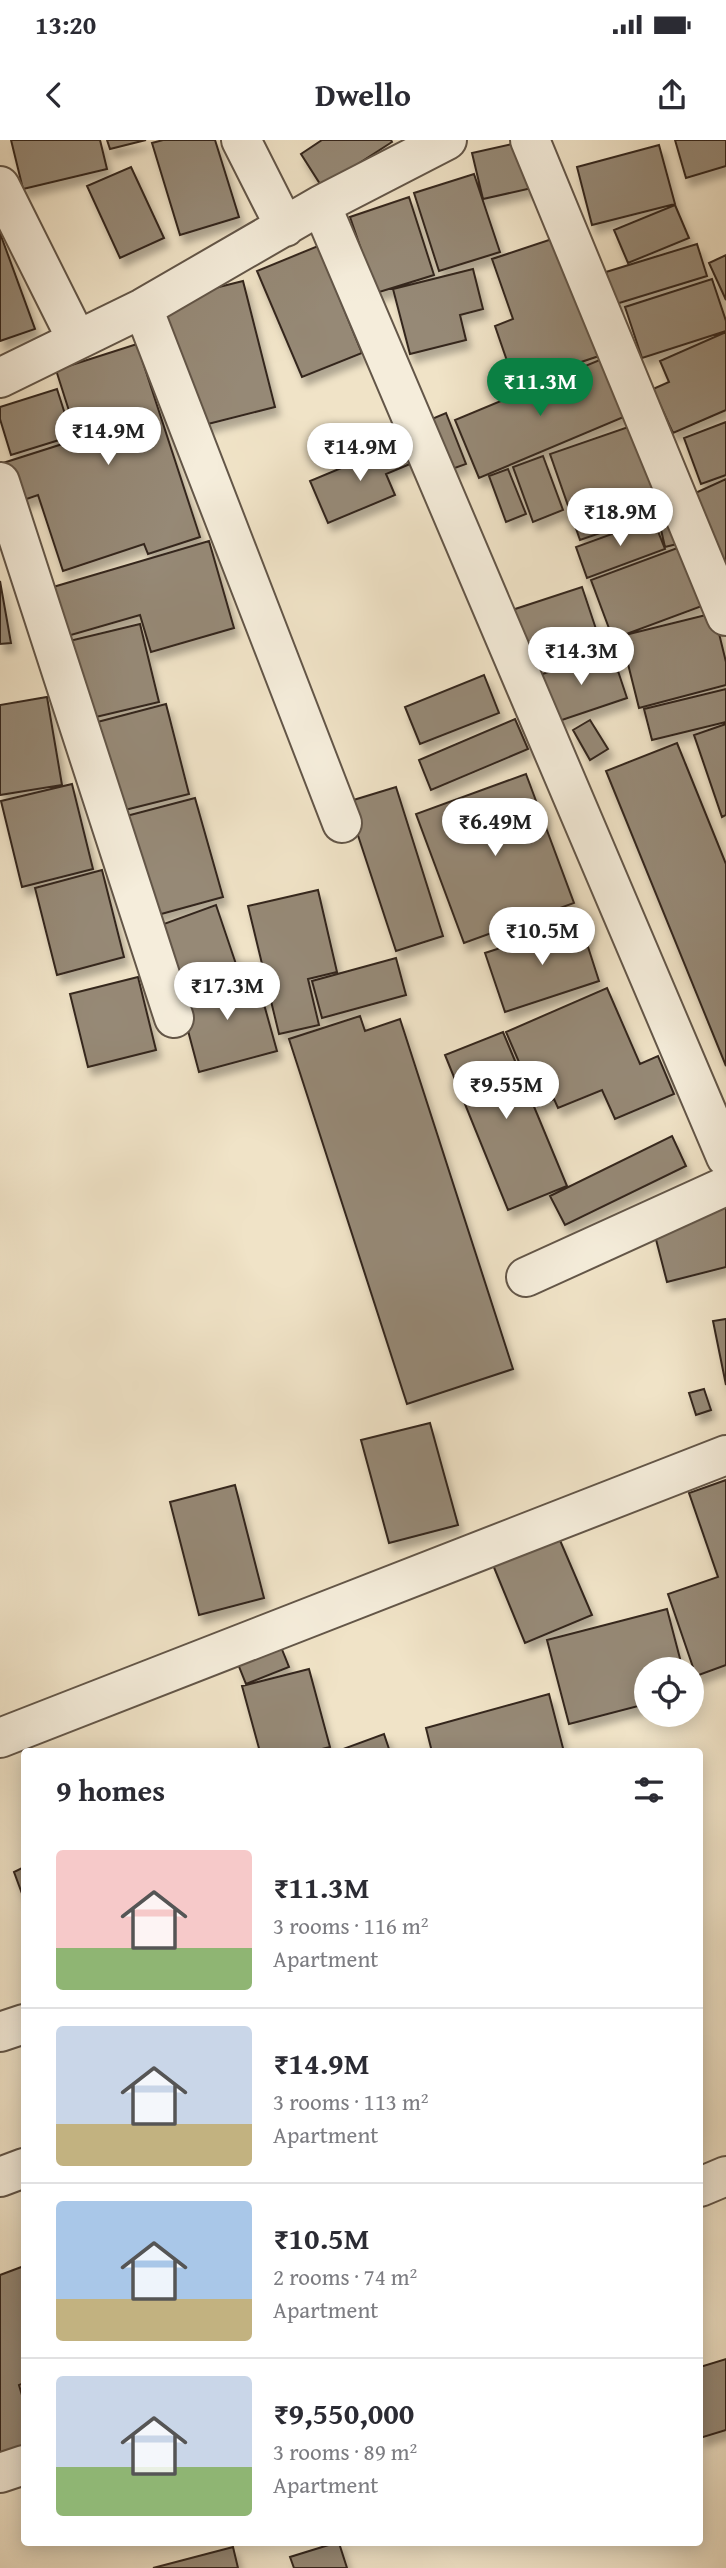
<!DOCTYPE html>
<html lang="en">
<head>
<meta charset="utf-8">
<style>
	body { margin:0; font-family:"Gentium Book Plus",serif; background:#f2f2f3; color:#2b2b33; height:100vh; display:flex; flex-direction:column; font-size:26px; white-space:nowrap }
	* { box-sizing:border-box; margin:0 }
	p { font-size:23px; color:#7c7c81 }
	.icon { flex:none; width:38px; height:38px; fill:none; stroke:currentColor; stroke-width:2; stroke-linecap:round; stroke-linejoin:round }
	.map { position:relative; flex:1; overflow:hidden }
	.details { position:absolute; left:21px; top:1608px; width:682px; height:798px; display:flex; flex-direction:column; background:#fff; border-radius:7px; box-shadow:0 4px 18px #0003 }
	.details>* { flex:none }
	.controls { position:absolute; left:634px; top:1517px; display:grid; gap:14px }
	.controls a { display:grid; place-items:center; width:70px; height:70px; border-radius:50%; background:#fff; box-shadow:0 4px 18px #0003; font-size:35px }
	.price { position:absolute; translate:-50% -60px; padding:0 16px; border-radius:24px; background:#fff; color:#222; font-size:23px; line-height:46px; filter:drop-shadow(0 2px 4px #0008) }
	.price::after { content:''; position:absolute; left:50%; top:42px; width:21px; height:16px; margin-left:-10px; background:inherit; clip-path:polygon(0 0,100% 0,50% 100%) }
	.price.current { background:#0b8043; color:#fff }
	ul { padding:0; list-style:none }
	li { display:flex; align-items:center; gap:21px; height:175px; padding:0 35px }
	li+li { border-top:2px solid #e1e1e2 }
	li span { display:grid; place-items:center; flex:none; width:196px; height:140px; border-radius:7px; color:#555 }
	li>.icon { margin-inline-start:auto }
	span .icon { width:84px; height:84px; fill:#fffc; stroke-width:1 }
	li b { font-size:30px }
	h2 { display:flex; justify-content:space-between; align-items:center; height:84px; padding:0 35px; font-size:30px }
	.status { display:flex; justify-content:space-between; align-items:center; height:49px; padding:0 35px; background:#fff; direction:ltr }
	.status svg { height:19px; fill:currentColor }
	header { display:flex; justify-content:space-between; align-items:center; height:91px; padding:0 35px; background:#fff; font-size:32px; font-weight:800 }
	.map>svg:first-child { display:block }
</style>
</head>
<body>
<div class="status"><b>13:20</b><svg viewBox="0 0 49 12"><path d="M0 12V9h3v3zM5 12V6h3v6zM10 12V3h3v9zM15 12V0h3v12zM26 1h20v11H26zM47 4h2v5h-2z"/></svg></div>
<header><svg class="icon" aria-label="back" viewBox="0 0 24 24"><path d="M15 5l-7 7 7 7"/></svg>Dwello<svg class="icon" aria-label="share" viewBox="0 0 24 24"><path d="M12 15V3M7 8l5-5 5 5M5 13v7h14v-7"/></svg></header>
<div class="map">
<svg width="726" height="2428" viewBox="0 0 726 2428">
	<defs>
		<filter id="shadow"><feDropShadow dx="4.5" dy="8" stdDeviation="3.5" flood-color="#0004"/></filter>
	</defs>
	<rect width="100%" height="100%" fill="#f0e3c7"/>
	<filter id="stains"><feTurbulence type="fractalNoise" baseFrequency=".00286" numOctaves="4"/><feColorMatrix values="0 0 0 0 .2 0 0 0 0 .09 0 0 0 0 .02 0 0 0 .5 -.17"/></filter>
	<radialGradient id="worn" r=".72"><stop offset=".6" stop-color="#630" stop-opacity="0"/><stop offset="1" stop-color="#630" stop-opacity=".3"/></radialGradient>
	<path fill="#968976" stroke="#34271e" stroke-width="2" filter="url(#shadow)" d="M 11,0 L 100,0 L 107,29 L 23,49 Z
		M 107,0 L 146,0 L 110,9 Z
		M 163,0 L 215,0 L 239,77 L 180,95 L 152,3 Z
		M 322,0 L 391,0 L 392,2 L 322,47 L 301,14 Z
		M 675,0 L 726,0 L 726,26 L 686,38 Z
		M 521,2 L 532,48 L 483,59 L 472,13 Z
		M 659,5 L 675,64 L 592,85 L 577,27 Z
		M 131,27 L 164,98 L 120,118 L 87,46 Z
		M 474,34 L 500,112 L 439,131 L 414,53 Z
		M 409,57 L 434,135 L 376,153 L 350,77 Z
		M 675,65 L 689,98 L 628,123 L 614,90 Z
		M 0,93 L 35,189 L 0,201 Z
		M 558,97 L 599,216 L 515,244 L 495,186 L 513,179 L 492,119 Z
		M 697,104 L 707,136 L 616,164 L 606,132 Z
		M 318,106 L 362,213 L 302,237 L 257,131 Z
		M 726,115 L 726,160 L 709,123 Z
		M 473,129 L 483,169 L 460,175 L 466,200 L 410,214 L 393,149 Z
		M 712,139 L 726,181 L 726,191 L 642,218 L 625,167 Z
		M 243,141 L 275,267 L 196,287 L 151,164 Z
		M 726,192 L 726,270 L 673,293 L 653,249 L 669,242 L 660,221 Z
		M 137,204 L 200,397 L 148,414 L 144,404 L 63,431 L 38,355 L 15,363 L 3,323 L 78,299 L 56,230 Z
		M 602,219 L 626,276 L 479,338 L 455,280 Z
		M 57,249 L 72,296 L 11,315 L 0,279 L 0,267 Z
		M 446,273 L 466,324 L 438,334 L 420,284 Z
		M 726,282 L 726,335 L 701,344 L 684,298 Z
		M 634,285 L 664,371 L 580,400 L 550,314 Z
		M 406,301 L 415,322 L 386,334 L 395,355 L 328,383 L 310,341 Z
		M 543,316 L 563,370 L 533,382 L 513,327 Z
		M 508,329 L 526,374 L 506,382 L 489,336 Z
		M 726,339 L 726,430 L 693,354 Z
		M 674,378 L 681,403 L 665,407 L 659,381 Z
		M 653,379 L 665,409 L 587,438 L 576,407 Z
		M 209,401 L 234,488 L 151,512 L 140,475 L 57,499 L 43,450 Z
		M 680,407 L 702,466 L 613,499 L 591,440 Z
		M 0,441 L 11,503 L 0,504 Z
		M 582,447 L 600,501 L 521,528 L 503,473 Z
		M 714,473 L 726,522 L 726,545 L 639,568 L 621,496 Z
		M 140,484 L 159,562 L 79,581 L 61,503 Z
		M 611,510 L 627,558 L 550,584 L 534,537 Z
		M 484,535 L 499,573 L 420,604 L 405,567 Z
		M 726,549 L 726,582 L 652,600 L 644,569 Z
		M 47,557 L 62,645 L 0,655 L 0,565 Z
		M 166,564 L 189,654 L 109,674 L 86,585 Z
		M 515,579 L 528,609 L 431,650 L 419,620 Z
		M 590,580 L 608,609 L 590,620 L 573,590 Z
		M 726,584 L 726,675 L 722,677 L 694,595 Z
		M 677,603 L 726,724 L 726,926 L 606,631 Z
		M 526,634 L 574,763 L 464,803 L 416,674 Z
		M 72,644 L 93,729 L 22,747 L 1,661 Z
		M 396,647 L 443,796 L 396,811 L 347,662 Z
		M 195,658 L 223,757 L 143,779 L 115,679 Z
		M 102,730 L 124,817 L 57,835 L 35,748 Z
		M 318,750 L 337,832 L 308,839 L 319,885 L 279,894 L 248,766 Z
		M 216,765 L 238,830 L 183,848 L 161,785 Z
		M 580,782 L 599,841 L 505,872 L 485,813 Z
		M 396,818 L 406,855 L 322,878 L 312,841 Z
		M 255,832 L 277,911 L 199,932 L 178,853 Z
		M 138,837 L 156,910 L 88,927 L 70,854 Z
		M 607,848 L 640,924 L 658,916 L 674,954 L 615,979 L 602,950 L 558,968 L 554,959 L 538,966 L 506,892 Z
		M 360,876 L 365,891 L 400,879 L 513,1229 L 407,1264 L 289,899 Z
		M 503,892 L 567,1046 L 508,1070 L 445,915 Z
		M 672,996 L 686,1026 L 565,1085 L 550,1056 Z
		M 726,1065 L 726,1127 L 667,1142 L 652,1084 Z
		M 726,1179 L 726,1245 L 713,1181 Z
		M 704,1249 L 711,1270 L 696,1275 L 689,1253 Z
		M 430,1283 L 458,1385 L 389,1403 L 361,1300 Z
		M 726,1340 L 726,1525 L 696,1536 L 668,1454 L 718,1437 L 689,1353 Z
		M 235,1345 L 264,1458 L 199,1475 L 170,1362 Z
		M 559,1398 L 592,1475 L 525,1503 L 493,1425 Z
		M 667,1469 L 683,1530 L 646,1530 L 646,1564 L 569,1584 L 547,1500 Z
		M 281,1507 L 289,1527 L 246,1544 L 238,1524 Z
		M 309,1529 L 330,1607 L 310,1612 L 260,1612 L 242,1546 Z
		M 549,1554 L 564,1612 L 432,1612 L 426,1588 Z
		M 384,1594 L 390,1612 L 344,1612 L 343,1609 Z
		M 24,1727 L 24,1759 L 14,1732 Z
		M 24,2126 L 24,2243 L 19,2245 L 24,2262 L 24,2316 L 0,2325 L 0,2135 Z
		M 726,2219 L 726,2290 L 700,2298 L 700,2227 Z
		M 335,2403 L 339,2403 L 347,2428 L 294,2428 L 290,2417 Z
		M 233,2407 L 238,2428 L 153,2428 Z"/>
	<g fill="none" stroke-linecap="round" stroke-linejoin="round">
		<defs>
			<path id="minor" d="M 241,0 L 285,87
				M 530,0 L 726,476
				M 0,46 L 77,200
				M 321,65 L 726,1017
				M 143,168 L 342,683
				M 0,238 L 143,168 L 321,65 L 447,0
				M 0,342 L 174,878
				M 526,1137 L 726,1046
				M 0,1598 L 726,1315
				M 0,1892 L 24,1884
				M 0,2037 L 24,2028
				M 700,2047 L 726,2036
				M 0,2333 L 24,2325"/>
		</defs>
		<use href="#minor" stroke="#635648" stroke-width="42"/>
		<use href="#minor" stroke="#f5eddb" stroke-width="38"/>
	</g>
	<rect width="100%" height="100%" filter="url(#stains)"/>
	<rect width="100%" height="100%" fill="url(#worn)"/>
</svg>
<div class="controls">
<a><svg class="icon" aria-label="locate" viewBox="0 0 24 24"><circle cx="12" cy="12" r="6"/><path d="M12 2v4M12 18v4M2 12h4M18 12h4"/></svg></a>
</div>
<b class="price current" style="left:540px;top:278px">₹11.3M</b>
<b class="price" style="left:108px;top:327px">₹14.9M</b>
<b class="price" style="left:360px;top:343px">₹14.9M</b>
<b class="price" style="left:620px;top:408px">₹18.9M</b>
<b class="price" style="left:581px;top:547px">₹14.3M</b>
<b class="price" style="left:495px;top:718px">₹6.49M</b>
<b class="price" style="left:542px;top:827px">₹10.5M</b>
<b class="price" style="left:227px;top:882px">₹17.3M</b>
<b class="price" style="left:506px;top:981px">₹9.55M</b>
<section class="details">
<h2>9 homes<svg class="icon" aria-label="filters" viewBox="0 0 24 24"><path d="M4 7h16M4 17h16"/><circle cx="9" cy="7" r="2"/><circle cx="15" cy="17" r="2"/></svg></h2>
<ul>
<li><span style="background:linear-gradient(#f6c9c9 70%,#8fb573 0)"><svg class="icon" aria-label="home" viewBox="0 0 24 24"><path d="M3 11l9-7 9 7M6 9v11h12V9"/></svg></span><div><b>₹11.3M</b><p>3 rooms · 116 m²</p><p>Apartment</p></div></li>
<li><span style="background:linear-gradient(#c9d6e8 70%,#c2b280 0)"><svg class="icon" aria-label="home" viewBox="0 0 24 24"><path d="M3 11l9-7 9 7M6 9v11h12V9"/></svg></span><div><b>₹14.9M</b><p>3 rooms · 113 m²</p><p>Apartment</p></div></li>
<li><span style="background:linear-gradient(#a9c7e8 70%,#c2b280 0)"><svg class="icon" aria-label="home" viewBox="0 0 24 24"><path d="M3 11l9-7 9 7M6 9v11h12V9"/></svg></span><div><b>₹10.5M</b><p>2 rooms · 74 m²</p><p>Apartment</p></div></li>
<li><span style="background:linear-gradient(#c9d6e8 65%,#8fb573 0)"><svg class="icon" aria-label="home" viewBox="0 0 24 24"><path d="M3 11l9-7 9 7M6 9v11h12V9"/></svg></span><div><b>₹9,550,000</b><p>3 rooms · 89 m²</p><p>Apartment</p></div></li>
</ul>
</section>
</div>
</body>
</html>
